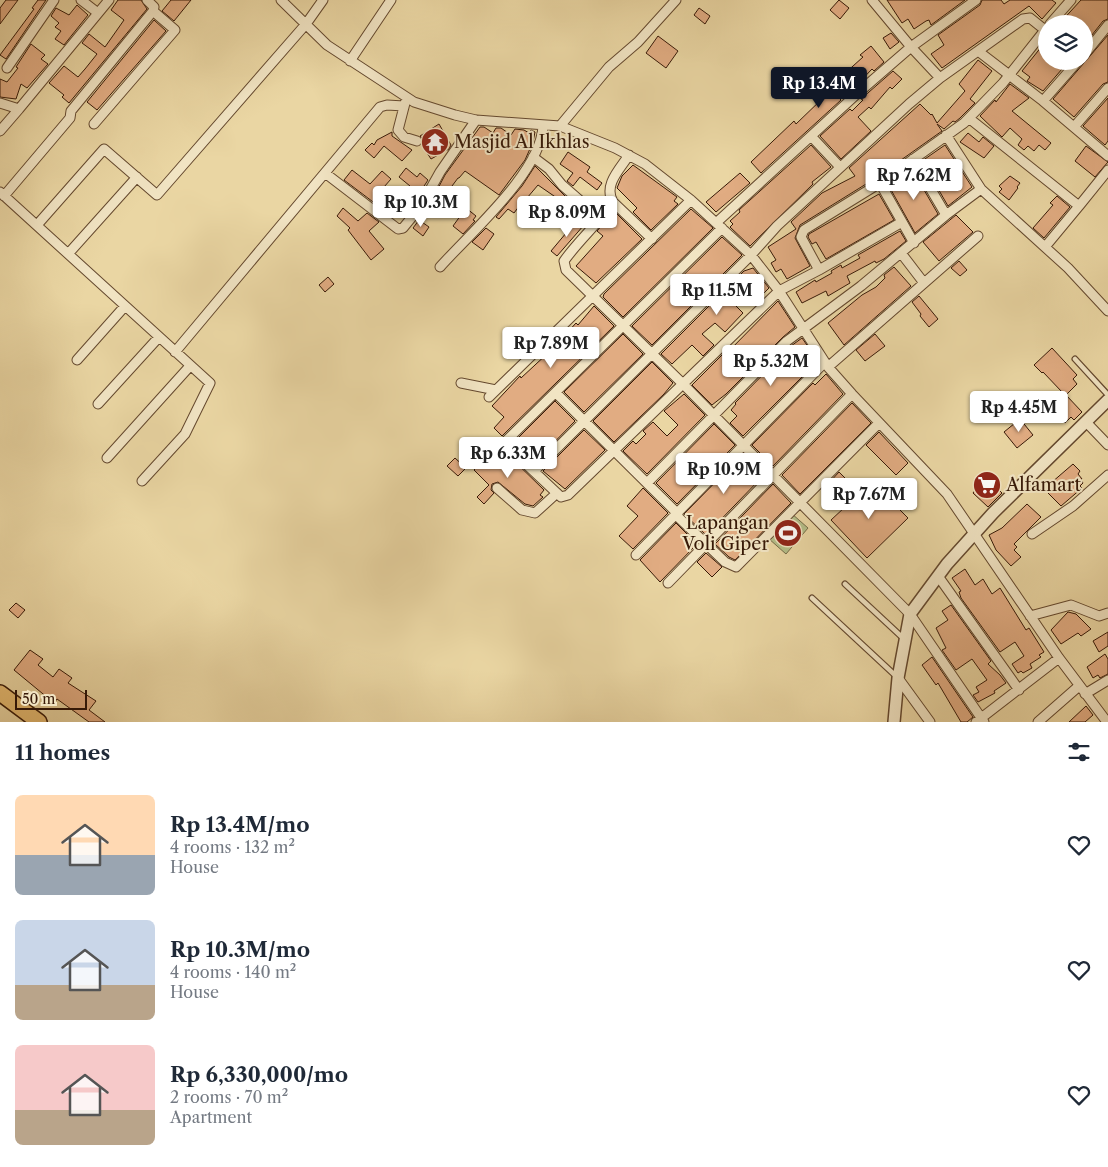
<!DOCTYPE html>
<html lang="en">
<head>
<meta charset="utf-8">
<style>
	body { margin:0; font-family:"Libre Caslon Text",serif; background:#f2f2f3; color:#1f2937; height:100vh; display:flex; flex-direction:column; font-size:19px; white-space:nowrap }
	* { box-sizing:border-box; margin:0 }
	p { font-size:16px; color:#747a83 }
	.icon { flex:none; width:28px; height:28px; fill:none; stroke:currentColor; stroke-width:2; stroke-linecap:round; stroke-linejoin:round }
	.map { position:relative; height:722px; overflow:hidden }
	.panel { display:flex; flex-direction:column; background:#fff; flex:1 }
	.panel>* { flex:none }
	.controls { position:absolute; left:1038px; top:15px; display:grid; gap:10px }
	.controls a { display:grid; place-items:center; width:55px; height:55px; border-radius:50%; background:#fff; box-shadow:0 2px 12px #0003; font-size:25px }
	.scale { position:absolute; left:15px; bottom:12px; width:72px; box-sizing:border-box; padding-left:5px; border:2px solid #371907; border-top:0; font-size:14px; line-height:18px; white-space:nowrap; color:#371907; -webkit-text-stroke:4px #f1e4c3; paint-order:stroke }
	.price { position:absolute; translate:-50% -42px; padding:0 11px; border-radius:5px; background:#fff; color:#222; font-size:16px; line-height:32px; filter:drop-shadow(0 1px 2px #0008) }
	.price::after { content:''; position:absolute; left:50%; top:30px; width:15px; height:11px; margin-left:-8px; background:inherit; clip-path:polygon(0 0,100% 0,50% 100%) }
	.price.on { background:#111827; color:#fff }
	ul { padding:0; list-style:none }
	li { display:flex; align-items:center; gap:15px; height:125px; padding:0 15px }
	li span { display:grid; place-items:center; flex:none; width:140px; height:100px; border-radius:8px; color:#555 }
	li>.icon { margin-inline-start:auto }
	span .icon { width:60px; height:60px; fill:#fffc; stroke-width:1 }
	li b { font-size:21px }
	h2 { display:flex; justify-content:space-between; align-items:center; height:60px; padding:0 15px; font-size:21px }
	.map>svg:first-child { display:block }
</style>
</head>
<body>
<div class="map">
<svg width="1108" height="722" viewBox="0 0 1108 722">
	<rect width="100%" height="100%" fill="#ead6a3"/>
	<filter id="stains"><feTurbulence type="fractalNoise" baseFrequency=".004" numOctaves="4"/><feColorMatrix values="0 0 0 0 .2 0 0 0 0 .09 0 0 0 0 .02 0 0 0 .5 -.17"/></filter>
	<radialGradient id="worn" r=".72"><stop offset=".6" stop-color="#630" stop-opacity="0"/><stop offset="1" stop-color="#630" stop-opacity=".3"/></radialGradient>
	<path fill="#b4be88" stroke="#766c48" d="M 791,513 L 808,528 L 786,554 L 768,538 Z"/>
	<path fill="#e1ac82" stroke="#371907" d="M 6,0 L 18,0 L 0,24 L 0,8 Z
		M 38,0 L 46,0 L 6,59 L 0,55 L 34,9 L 32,8 Z
		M 118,0 L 141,0 L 147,9 L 69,103 L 62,97 L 64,95 L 49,83 L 64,66 L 78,77 L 85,69 L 97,54 L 82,43 L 89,34 L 105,47 L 124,20 L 111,10 Z
		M 171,0 L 191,0 L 174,21 L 162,11 Z
		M 839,0 L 849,8 L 840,19 L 830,10 Z
		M 887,0 L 965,0 L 931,25 L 929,20 L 926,21 L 914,29 L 908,19 L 902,23 Z
		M 982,0 L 1001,0 L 1004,4 L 1010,0 L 1052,0 L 1056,3 L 1042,19 L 1029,6 L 942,68 L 931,54 L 944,45 L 938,35 L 980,5 Z
		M 1081,0 L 1108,0 L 1108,19 L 1103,21 L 1084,45 L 1084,24 L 1059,24 Z
		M 77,5 L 88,15 L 64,45 L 55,39 L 61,31 L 55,27 L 59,23 L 51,16 L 56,8 L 69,15 Z
		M 699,8 L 710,16 L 705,24 L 694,15 Z
		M 154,20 L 166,31 L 97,110 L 87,102 Z
		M 891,33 L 899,42 L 890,49 L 883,38 Z
		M 1108,35 L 1108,82 L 1103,84 L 1074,117 L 1053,99 Z
		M 658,36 L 678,51 L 666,68 L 646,53 Z
		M 1046,41 L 1046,61 L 1069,61 L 1043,91 L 1027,81 L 1030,77 L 1022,71 Z
		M 31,44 L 45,55 L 41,59 L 48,64 L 27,88 L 21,84 L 16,99 L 0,97 L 0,79 L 7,82 L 18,68 L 16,67 Z
		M 871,46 L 884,62 L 874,71 L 872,69 L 853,89 L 851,87 L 839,98 L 841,100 L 761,173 L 751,162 L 794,121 L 796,124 L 824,97 L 822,94 L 863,57 L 860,55 Z
		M 978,60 L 992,71 L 970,99 L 975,103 L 960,118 L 955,122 L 953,121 L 944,129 L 937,124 L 942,131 L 887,170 L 886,169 L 879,176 L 800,225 L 795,238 L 810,266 L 787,279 L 781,269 L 776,272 L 771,263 L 776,260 L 768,247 L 796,229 L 791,222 L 822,193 L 855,176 L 849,168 L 920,104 L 931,115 L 932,114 L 937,123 L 965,91 L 959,84 Z
		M 893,71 L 902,79 L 892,89 L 890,87 L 871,109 L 869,107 L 858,117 L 871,131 L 841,159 L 820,136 L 850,109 L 852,111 L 863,100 L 861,99 Z
		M 1010,84 L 1029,98 L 1012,111 L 1051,143 L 1045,150 L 1039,145 L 1034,151 L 1028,146 L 1024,150 L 1018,145 L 1022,139 L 1010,128 L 1002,137 L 980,116 L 995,100 L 996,102 Z
		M 1108,98 L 1108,141 L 1105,145 L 1083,126 Z
		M 439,124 L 451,145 L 449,149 L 431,159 L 422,145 L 423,139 L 420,136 Z
		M 480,127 L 484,127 L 493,133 L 496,128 L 501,128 L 511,135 L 515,129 L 524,130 L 529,133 L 531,130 L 535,132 L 533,142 L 525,160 L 499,195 L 465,171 L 459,178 L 458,178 L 449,190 L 451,192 L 443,201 L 435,194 L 445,175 Z
		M 392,132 L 392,136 L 412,150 L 402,161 L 384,146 L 374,158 L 365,150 L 372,143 L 374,145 L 377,140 Z
		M 968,133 L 979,142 L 983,137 L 994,146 L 984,158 L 960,142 Z
		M 811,145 L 831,167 L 812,182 L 813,184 L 750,246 L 730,227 L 733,224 L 730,221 L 740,212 L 739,210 Z
		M 945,145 L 972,187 L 948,206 L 922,161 Z
		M 1086,146 L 1108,162 L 1095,177 L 1075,161 Z
		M 568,152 L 590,167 L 587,172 L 602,183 L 597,190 L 580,177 L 573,186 L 567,181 L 573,173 L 560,164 Z
		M 633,165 L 677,197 L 674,201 L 678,204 L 651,230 L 633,212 L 637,208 L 617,188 L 622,176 Z
		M 535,166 L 570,201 L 567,205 L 538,185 L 527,198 L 526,197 L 514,213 L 508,209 L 499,219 L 496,217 L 522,186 Z
		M 406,168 L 417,177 L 420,173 L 428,180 L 413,203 L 403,194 L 410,186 L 399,177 Z
		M 352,170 L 370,184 L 382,171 L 391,179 L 384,187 L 400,200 L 389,214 L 344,180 Z
		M 908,170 L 910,172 L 913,171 L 938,214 L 915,233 L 890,188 L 896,184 L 894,181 Z
		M 740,173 L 750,183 L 716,212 L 706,202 Z
		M 1010,176 L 1020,183 L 1017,187 L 1018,188 L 1009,200 L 999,192 L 1002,189 L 999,186 Z
		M 879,194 L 894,220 L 826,259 L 816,242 L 812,244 L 808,237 L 809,234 Z
		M 1057,196 L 1070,207 L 1044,238 L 1033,228 L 1053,205 L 1050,203 Z
		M 343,208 L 358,221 L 367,213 L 379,222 L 369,231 L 384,249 L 371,260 L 348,230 L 350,228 L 337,216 Z
		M 466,208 L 476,216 L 473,220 L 475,221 L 463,234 L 453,226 Z
		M 691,209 L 713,228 L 623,317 L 603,297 L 604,294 Z
		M 614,211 L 642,239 L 596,283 L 576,266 L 603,236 L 597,231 Z
		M 956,215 L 973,232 L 939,261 L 923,242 Z
		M 419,220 L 429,227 L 423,236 L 413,228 Z
		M 577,220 L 584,225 L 557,256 L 551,251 Z
		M 486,228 L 494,234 L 483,250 L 472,242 Z
		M 900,231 L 906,241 L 884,259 L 876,263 L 875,261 L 847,276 L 850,283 L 828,296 L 826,291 L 802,303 L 796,292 L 815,280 L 816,282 L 832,273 L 831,271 L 841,265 L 842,268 L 860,258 L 858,255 Z
		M 722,237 L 742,255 L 652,345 L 632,326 Z
		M 959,261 L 967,270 L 960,276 L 951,268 Z
		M 894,267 L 911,286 L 844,345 L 828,323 L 862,295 L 876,287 L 885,278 L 884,275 Z
		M 753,268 L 769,288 L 756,301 L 746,291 L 734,304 L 743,313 L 725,332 L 715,323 L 702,334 L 714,345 L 703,356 L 692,345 L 672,364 L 661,354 L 744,271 Z
		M 328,277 L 334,284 L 325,292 L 319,285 Z
		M 919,296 L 938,319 L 929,327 L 920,316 L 921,314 L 912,302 Z
		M 778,301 L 795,327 L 783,337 L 726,394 L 712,405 L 692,385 L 723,354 L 724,356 Z
		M 594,306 L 614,326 L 502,436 L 494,428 L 504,417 L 492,406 L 520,376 L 521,378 L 549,352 L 547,351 L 556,343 L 557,344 L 576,323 L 578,325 Z
		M 623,334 L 643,354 L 584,412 L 564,392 Z
		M 875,334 L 885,346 L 865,361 L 856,350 Z
		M 802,338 L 809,348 L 803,354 L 814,365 L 743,436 L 730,423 L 737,416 L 731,410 L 736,404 L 735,403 L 791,346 Z
		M 1052,348 L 1077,375 L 1073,379 L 1077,384 L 1066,395 L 1082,412 L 1074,420 L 1071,417 L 1065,423 L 1047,406 L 1062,392 L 1043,372 L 1042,373 L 1034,365 Z
		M 652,362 L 673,383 L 664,394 L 614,442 L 593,421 Z
		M 826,374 L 843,394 L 773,466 L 752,445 L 813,383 L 815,385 Z
		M 684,394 L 705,415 L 647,474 L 623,451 L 633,441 L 636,444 L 646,434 L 643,431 L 653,422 L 667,436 L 678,425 L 664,411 Z
		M 555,401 L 575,421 L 534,463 L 513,443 Z
		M 852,403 L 871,423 L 800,494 L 782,475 Z
		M 1020,419 L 1033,435 L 1017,448 L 1004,432 Z
		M 714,424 L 735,445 L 677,504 L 656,483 Z
		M 584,430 L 605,450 L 565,489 L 543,471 Z
		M 879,432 L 908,463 L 896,475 L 866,445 Z
		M 504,451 L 544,490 L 540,495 L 543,497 L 533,506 L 525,504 L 498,482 L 492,484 L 491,490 L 494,493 L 484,504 L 477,497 L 489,485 L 474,470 L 482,462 L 480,460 L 486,453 L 494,461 Z
		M 743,454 L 764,475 L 706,535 L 684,514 Z
		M 455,458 L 466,468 L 458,476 L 447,466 Z
		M 1073,464 L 1080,471 L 1078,474 L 1082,479 L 1081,480 L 1083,483 L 1080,486 L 1082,488 L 1061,506 L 1044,489 Z
		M 839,472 L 850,483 L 838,494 L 828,484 Z
		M 986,477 L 1002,493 L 988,507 L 973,493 Z
		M 872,482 L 908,518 L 867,558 L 831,520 Z
		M 773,484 L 791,503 L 735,560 L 729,557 L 715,544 Z
		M 643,488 L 668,513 L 633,549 L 619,536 L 638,516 L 627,506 Z
		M 1027,504 L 1041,517 L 1014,544 L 1017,547 L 1014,550 L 1021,557 L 1011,566 L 996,550 L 989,535 L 1002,528 Z
		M 676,523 L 697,544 L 660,582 L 640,560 Z
		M 706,553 L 722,567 L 712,577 L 697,562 Z
		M 965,569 L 975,585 L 983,579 L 992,594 L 1000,588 L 1026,630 L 1029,628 L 1044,652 L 1039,655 L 1041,657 L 1030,664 L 1032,668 L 1023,673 L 1021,671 L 1018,673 L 1012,664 L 1024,656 L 1015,642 L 1000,652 L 961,598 L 959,592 L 961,591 L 952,578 Z
		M 16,603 L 25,610 L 18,618 L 9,610 Z
		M 951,605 L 991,661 L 988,664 L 1000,675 L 1006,683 L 994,691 L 995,693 L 978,702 L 973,695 L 979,692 L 976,687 L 987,680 L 972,659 L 956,670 L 942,650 L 946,648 L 936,628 L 948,620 L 942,611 Z
		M 1068,612 L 1076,614 L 1091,629 L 1081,636 L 1078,633 L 1061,644 L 1051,630 Z
		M 1108,632 L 1108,646 L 1099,652 L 1093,641 Z
		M 30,650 L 43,659 L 38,665 L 53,677 L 59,669 L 72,678 L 68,683 L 96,701 L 89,710 L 105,722 L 89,722 L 57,699 L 54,703 L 14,670 Z
		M 1105,654 L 1108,659 L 1108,674 L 1100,678 L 1098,675 L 1093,678 L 1087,667 Z
		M 932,657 L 973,717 L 967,722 L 961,722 L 938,683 L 936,685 L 922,665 Z
		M 1086,706 L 1093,715 L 1085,722 L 1069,722 Z"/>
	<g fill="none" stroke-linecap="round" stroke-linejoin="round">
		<defs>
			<path id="service" d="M 1075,359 L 1108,395
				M 845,584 L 903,638
				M 812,598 L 897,677"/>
			<path id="minor" d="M 81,0 L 98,13
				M 281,0 L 327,45 L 414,102 L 455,115 L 476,120 L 560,126 L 615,148 L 645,164 L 691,200 L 751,255 L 779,291 L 828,367 L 852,394 L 947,494 L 1059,658 L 1107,722
				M 872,0 L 911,47 L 976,0
				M 1050,24 L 1071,0
				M 978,51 L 1043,101 L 1108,156
				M 1084,55 L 1108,25
				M 350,61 L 391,0
				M 7,68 L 54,0
				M 1043,101 L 1078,61
				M 0,103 L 19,109 L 109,0
				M 405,103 L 398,130 L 404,137 L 417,141
				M 970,119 L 1079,206 L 1108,170
				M 94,124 L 175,30 L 153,11
				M 560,126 L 609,67 L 638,42 L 676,0
				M 1074,127 L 1108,88
				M 0,131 L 19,109
				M 946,135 L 981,189 L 1068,268 L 1108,311
				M 811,136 L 840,167
				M 629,155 C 620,169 603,185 613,202 C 599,223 579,240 564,261 L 566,270 L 683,384 L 910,614 L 984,722
				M 533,157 L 549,169 L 562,185 L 601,219
				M 325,173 L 398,229 L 403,228 L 421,206 L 440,172 L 476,120
				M 880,183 L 914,243
				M 0,192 L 210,383 L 185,434 L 142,481
				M 4,196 L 70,118 L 71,111 L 153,11 L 154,7 L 147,0
				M 613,202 L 652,239
				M 946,215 L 981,189
				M 716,223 L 859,92 L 911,47 L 940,78
				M 37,225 L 104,149 L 157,195 L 306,24 L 323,0
				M 722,228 L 506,441 L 508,447 L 561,497 L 568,495 L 779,291 L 819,270 L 902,222
				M 1045,247 L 1079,206
				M 901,253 L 924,283
				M 68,254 L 137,177
				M 440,267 C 470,233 541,172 543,126
				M 819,270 L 801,237 L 804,230 L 880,183 L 964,123 L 1003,83 L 1045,30
				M 175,352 L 380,107 L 387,105 L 404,106
				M 77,360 L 125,306
				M 828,367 L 978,236
				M 461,383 L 496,390
				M 556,393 L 678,514
				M 489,397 L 691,200
				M 98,404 L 159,337
				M 1086,422 L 1108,445
				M 107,458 L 190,366
				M 535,470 L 751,255 L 777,226 L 909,104 L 940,78 L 1023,19 L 1030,18 L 1045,30 L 1046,28
				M 647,483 L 787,341 L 861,286 L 946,215 L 913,159
				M 497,488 L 522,510 L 535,513 L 557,493
				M 676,515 L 725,562 L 736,567 L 879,423
				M 1032,534 L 1073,506 L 1108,475
				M 636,555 L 825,362
				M 938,576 L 1019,690
				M 668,583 L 852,394
				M 1030,616 L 1071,605 L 1099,616 L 1108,613
				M 898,678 L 930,722
				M 1085,694 L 1108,680
				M 976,722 L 1059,658
				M 1038,722 L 1079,686"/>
			<path id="tertiary" d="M 894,722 L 898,678 L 910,614 L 947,564 L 993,513 L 1108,400"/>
			<path id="trunk" d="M 0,693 L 39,722"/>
		</defs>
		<use href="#service" stroke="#64482e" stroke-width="7"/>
		<use href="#minor" stroke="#64482e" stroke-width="11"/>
		<use href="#tertiary" stroke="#64482e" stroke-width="14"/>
		<use href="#trunk" stroke="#371907" stroke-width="18"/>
		<use href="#service" stroke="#f1e4c3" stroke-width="4.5"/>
		<use href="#minor" stroke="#f1e4c3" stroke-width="9"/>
		<use href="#tertiary" stroke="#f1e4c3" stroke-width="11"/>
		<use href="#trunk" stroke="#e5bb72" stroke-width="15"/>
	</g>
	<defs>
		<symbol id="temple-disc" viewBox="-11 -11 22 22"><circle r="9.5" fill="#8f2418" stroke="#f1e4c3"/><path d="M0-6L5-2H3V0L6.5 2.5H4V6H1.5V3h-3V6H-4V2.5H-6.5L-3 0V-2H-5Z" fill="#fff"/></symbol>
		<symbol id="supermarket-disc" viewBox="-11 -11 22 22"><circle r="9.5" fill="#8f2418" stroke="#f1e4c3"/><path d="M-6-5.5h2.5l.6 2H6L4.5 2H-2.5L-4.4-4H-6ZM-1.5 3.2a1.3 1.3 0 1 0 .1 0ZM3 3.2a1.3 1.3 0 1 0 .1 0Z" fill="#fff"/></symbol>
		<symbol id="stadium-disc" viewBox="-11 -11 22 22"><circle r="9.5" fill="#8f2418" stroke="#f1e4c3"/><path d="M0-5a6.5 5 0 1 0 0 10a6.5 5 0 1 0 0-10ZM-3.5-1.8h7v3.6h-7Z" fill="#fff"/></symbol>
	</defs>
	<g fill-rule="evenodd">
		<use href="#temple-disc" x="419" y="126" width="32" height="32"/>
		<use href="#supermarket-disc" x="971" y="469" width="32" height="32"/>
		<use href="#stadium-disc" x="772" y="517" width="32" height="32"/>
	</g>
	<g text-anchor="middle" stroke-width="4" stroke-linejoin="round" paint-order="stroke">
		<g font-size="18" fill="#371907" stroke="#f1e4c3" text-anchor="start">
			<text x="454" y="148">Masjid Al Ikhlas</text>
			<text x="1006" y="491">Alfamart</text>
			<text x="769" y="529" text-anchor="end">Lapangan<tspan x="769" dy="21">Voli Giper</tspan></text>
		</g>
	</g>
	<rect width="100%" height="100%" filter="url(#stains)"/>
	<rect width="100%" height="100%" fill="url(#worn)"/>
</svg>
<div class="controls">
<a><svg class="icon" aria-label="layers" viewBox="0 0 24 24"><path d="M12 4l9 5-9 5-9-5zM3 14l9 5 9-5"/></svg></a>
</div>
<div class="scale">50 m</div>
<b class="price on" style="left:819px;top:109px">Rp 13.4M</b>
<b class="price" style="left:914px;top:201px">Rp 7.62M</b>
<b class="price" style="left:421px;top:228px">Rp 10.3M</b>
<b class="price" style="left:567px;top:238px">Rp 8.09M</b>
<b class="price" style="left:717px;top:316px">Rp 11.5M</b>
<b class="price" style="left:551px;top:369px">Rp 7.89M</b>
<b class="price" style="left:771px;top:387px">Rp 5.32M</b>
<b class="price" style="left:1019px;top:433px">Rp 4.45M</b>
<b class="price" style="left:508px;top:479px">Rp 6.33M</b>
<b class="price" style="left:724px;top:495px">Rp 10.9M</b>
<b class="price" style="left:869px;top:520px">Rp 7.67M</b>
</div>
<section class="panel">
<h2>11 homes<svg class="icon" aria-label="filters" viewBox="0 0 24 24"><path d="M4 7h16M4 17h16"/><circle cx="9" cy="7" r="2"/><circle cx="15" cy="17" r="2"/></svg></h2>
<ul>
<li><span style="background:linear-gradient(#ffd9b3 60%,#9aa5b1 0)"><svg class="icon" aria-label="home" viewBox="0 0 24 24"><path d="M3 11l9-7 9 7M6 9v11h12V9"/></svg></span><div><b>Rp 13.4M/mo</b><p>4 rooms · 132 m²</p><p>House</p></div><svg class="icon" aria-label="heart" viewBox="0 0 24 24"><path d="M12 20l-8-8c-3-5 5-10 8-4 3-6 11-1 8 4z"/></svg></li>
<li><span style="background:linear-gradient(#c9d6e8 65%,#b9a48a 0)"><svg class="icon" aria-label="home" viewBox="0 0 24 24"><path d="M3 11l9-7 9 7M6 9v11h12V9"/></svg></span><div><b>Rp 10.3M/mo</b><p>4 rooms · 140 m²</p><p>House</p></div><svg class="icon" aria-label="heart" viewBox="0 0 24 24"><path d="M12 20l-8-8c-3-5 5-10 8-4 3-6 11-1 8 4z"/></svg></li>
<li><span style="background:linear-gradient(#f6c9c9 65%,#b9a48a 0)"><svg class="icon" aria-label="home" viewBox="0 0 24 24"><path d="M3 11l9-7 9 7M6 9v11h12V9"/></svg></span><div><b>Rp 6,330,000/mo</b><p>2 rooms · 70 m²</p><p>Apartment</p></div><svg class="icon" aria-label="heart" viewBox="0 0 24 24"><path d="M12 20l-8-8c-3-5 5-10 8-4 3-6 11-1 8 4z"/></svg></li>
</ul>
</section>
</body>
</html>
